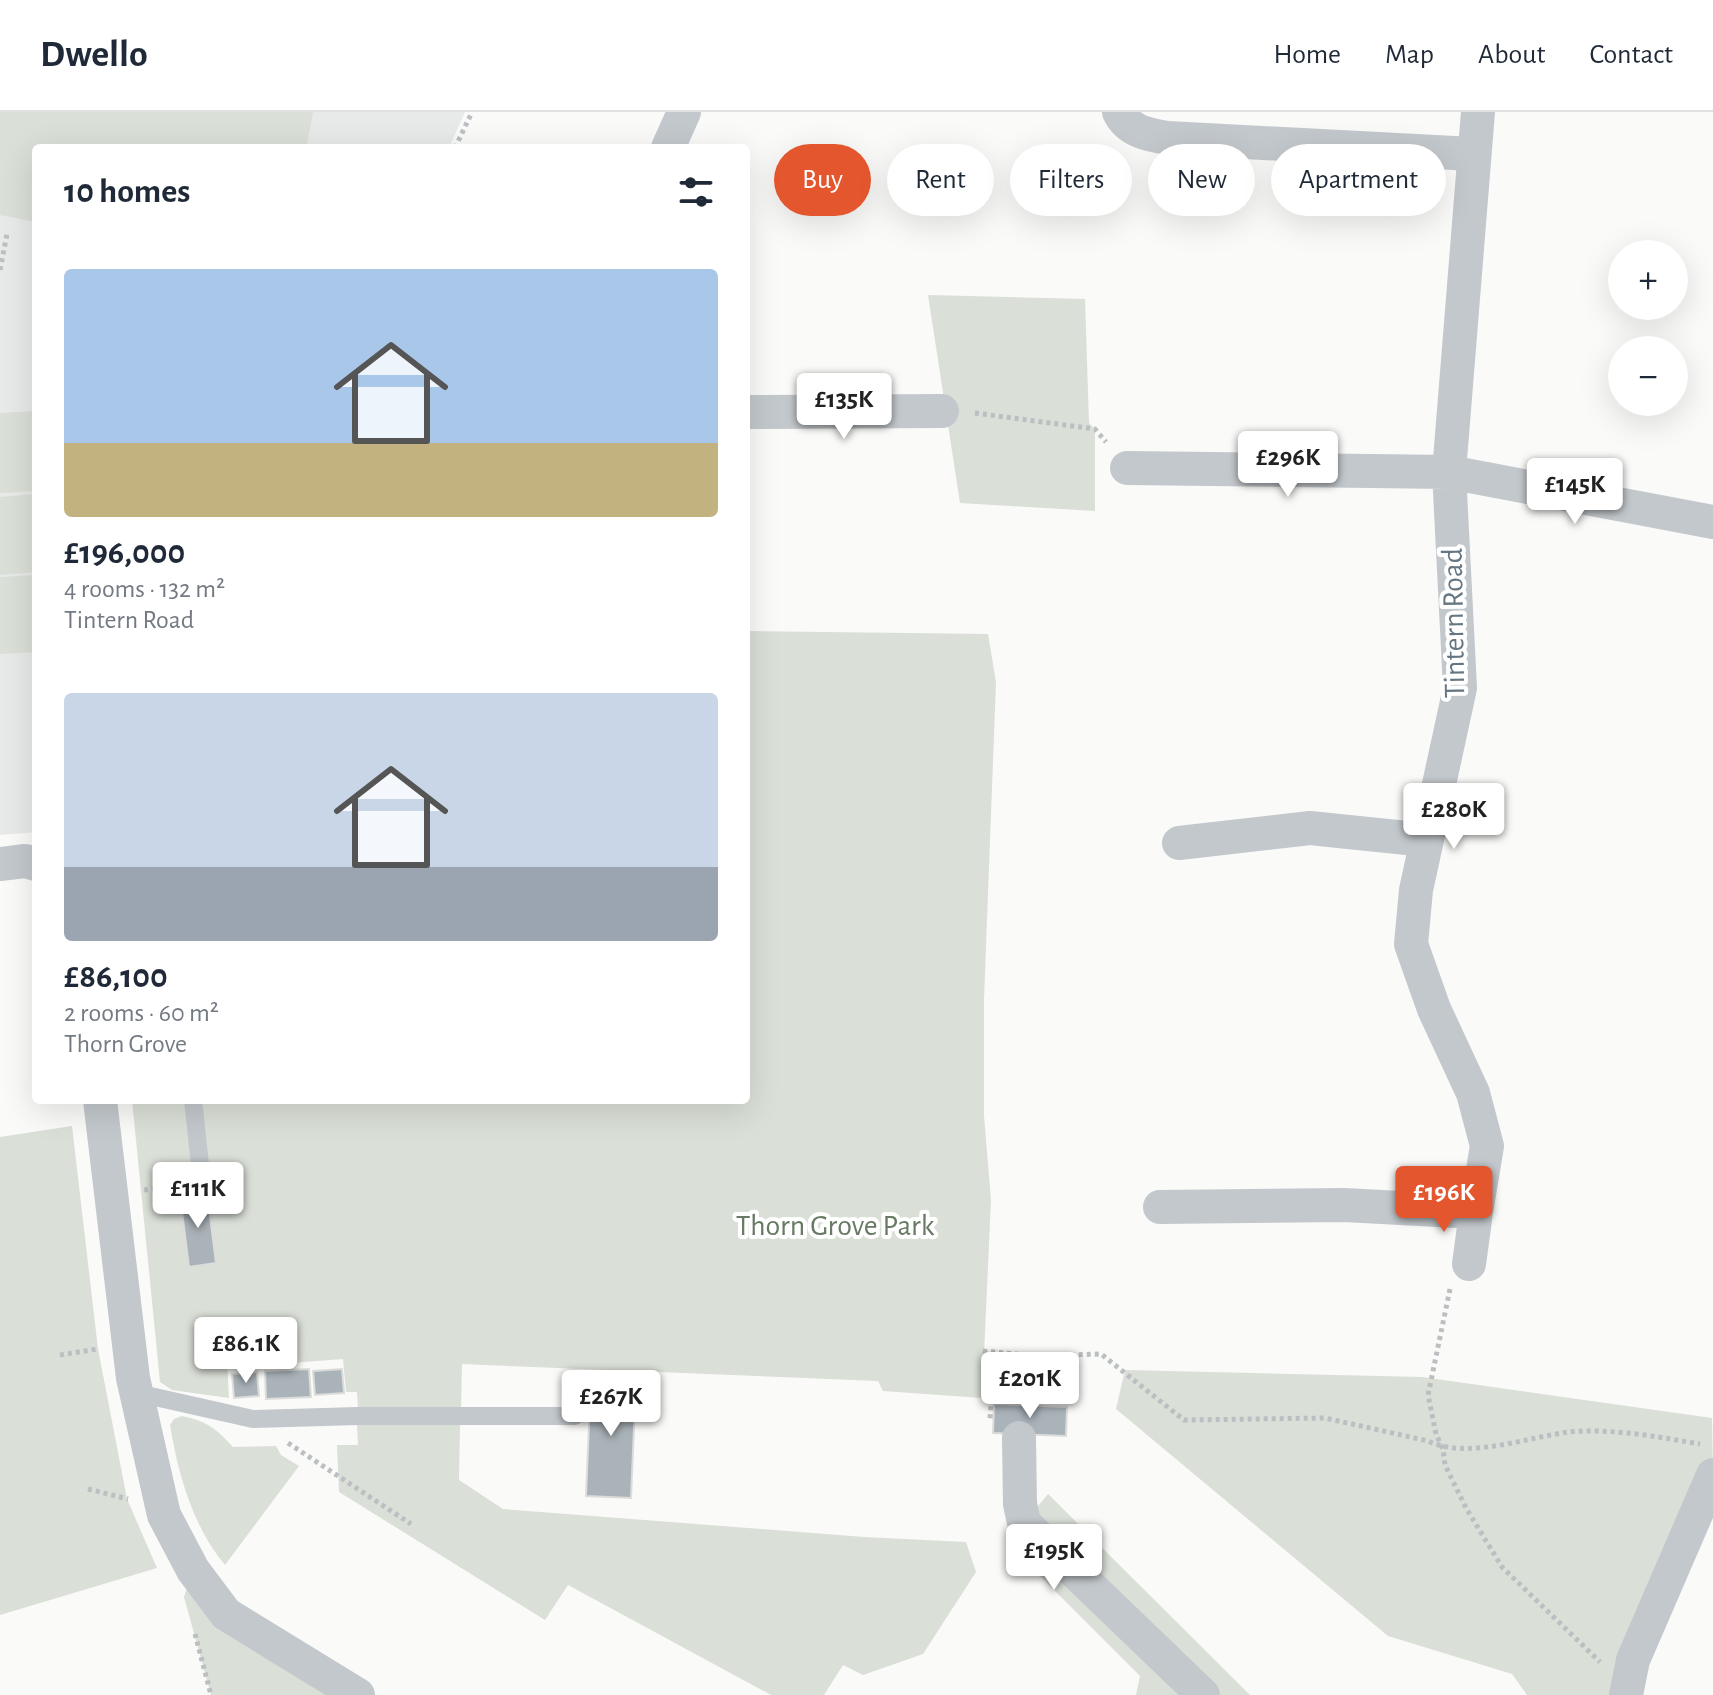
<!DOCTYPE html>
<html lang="en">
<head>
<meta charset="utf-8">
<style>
	body { margin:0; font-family:"Alegreya Sans",sans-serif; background:#f2f2f3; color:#1f2937; height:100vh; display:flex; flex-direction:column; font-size:30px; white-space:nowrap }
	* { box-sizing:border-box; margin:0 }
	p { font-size:26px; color:#747a83 }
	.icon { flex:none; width:44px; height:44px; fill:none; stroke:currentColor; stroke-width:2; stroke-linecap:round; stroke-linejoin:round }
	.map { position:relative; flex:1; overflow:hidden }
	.drawer { position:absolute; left:32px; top:32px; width:718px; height:960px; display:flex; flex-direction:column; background:#fff; border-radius:8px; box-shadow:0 8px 32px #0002 }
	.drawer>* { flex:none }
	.guide { position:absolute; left:774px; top:32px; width:760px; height:72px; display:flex; gap:16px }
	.fabs { position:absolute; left:1608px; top:128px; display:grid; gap:16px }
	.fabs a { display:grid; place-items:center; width:80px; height:80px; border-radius:50%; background:#fff; box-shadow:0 8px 32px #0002; font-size:40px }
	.price { position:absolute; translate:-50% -68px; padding:0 18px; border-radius:8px; background:#fff; color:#222; font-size:26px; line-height:52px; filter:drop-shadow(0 2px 4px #0008) }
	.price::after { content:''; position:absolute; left:50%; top:48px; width:24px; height:18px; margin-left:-12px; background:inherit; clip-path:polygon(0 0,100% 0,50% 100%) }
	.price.current { background:#e4572e; color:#fff }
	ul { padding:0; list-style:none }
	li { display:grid; align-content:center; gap:16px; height:424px; padding:0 32px }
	li span { display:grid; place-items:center; height:248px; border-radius:8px; color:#555 }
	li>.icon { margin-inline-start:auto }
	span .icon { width:144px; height:144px; fill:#fffc; stroke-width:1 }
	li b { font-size:34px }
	h2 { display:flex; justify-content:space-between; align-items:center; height:96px; padding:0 32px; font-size:34px }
	.tag { padding:0 28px; border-radius:36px; background:#fff; box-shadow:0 8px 32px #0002; font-size:28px; line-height:72px }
	.tag.current { background:#e4572e; color:#fff }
	header { display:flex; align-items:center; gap:48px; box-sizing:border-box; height:112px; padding:0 40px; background:#fff; border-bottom:2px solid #e0e1e3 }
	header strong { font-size:38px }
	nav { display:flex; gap:44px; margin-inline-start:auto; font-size:28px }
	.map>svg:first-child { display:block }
</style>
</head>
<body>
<header>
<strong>Dwello</strong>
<nav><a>Home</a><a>Map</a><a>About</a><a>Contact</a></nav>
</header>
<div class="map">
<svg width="1713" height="1583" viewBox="0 0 1713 1583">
	<rect width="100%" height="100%" fill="#fafaf8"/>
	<path fill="#e8e9e9" d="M 0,0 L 465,0 L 449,36 L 36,36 L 36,720 L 0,723 Z"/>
	<path fill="#dadfd7" d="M 0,0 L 313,0 L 306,36 L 36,36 L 36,110 L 0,103 Z
		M 928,183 L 1085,187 L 1089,311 L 1095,317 L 1095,399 L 960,391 Z
		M 36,299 L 36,379 L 0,381 L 0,301 Z
		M 36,382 L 36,460 L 0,463 L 0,385 Z
		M 36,463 L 36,540 L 0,542 L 0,465 Z
		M 746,519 L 988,522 L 996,570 L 984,887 L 984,1004 L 991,1088 L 982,1286 L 883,1279 L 878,1269 L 462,1252 L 461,1296 L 358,1297 L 357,1280 L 346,1280 L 343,1247 L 278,1252 L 227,1250 L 229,1286 L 172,1278 L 160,1270 L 132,988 L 746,988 Z
		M 72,1014 L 98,1237 L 127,1387 L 157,1456 L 0,1503 L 0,1025 Z
		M 1125,1258 L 1422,1265 L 1712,1306 L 1713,1363 L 1626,1583 L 1527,1583 L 1512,1562 L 1388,1524 L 1116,1297 Z
		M 182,1304 C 209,1310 215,1316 233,1335 L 276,1334 L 281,1343 L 299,1354 L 225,1453 C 193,1415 178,1362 170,1313 L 174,1307 Z
		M 357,1312 L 460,1312 L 459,1368 L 503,1397 L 864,1425 L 966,1430 L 976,1460 L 923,1542 L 863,1563 L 843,1553 L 824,1583 L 771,1583 L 568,1473 L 545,1508 L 339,1380 L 337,1333 L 358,1333 Z
		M 1048,1382 L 1250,1583 L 1136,1583 L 1140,1564 L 1040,1464 L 1024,1411 Z
		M 193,1458 L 358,1583 L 211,1583 L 184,1485 Z"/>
	<path fill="#aab3b9" stroke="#dcdcda" stroke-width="2" d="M 207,1080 L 216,1151 L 189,1155 L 180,1084 Z
		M 309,1257 L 311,1285 L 266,1287 L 265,1259 Z
		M 342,1257 L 344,1281 L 315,1283 L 313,1259 Z
		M 257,1260 L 259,1284 L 234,1286 L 232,1262 Z
		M 591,1266 L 636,1268 L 631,1386 L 586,1384 Z
		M 994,1292 L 1067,1295 L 1066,1324 L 993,1321 Z"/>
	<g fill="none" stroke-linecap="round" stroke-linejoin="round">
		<path stroke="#bbbfc2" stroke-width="5" stroke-dasharray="4 4" stroke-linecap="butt" d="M 455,36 L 472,0
			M 0,158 L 7,122
			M 975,301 L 1095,317 L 1106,330
			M 144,1078 L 178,1074
			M 1450,1177 L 1428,1283 L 1436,1322 L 1443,1337 L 1445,1353 L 1466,1396 L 1502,1455 L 1600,1550
			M 983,1239 L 1037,1244 L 1101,1242 L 1184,1308 L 1325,1306 L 1428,1329 C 1467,1348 1528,1325 1569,1320 C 1613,1316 1658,1325 1700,1332
			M 985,1239 L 992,1275 L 990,1308
			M 60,1243 L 97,1237
			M 288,1331 L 411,1412
			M 88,1377 L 128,1387
			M 195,1522 L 211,1583"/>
		<path stroke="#c3c8cc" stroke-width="18" d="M 193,988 L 202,1071
			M 137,1281 L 253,1307 L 358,1304 L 575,1304"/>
		<path stroke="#c3c8cc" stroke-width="34" d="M 1119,0 C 1128,19 1148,23 1168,26 L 1473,42
			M 668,36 L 684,0
			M 746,300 L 942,299
			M 1127,356 L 1449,360 L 1713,410
			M 1179,731 L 1310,716 L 1426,728
			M 0,752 L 25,749 L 36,752
			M 100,988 L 133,1266 L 164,1403 L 193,1458 L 226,1502 L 358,1583
			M 1160,1095 L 1344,1093 L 1476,1100 L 1487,1034 L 1473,981 L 1434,897 L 1411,832 L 1416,778 L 1460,576 L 1449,360 L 1478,0
			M 1469,1152 L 1476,1100
			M 1019,1326 L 1020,1392 L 1024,1411 L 1203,1583
			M 1626,1583 L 1633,1548 L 1713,1363"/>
	</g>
	<g text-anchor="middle" stroke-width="8" stroke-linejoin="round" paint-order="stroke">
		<g font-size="30" fill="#657683" stroke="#fff">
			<text transform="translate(1453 511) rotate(-91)" y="10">Tintern Road</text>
		</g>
		<g font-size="30" fill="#687a64" stroke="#fff">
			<text x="835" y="1123">Thorn Grove Park</text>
		</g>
	</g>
</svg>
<div class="fabs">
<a>+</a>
<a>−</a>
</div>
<b class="price" style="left:844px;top:329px">£135K</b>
<b class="price" style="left:1288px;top:387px">£296K</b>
<b class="price" style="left:1575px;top:414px">£145K</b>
<b class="price" style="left:1454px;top:739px">£280K</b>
<b class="price" style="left:198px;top:1118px">£111K</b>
<b class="price current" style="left:1444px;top:1122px">£196K</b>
<b class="price" style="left:246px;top:1273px">£86.1K</b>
<b class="price" style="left:1030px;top:1308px">£201K</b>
<b class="price" style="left:611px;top:1326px">£267K</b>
<b class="price" style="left:1054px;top:1480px">£195K</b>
<div class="guide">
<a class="tag current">Buy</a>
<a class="tag">Rent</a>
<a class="tag">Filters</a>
<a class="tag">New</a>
<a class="tag">Apartment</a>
</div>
<section class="drawer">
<h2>10 homes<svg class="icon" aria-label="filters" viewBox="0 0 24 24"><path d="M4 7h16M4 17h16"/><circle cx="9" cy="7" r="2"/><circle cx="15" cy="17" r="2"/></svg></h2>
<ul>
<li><span style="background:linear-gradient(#a9c7e8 70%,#c2b280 0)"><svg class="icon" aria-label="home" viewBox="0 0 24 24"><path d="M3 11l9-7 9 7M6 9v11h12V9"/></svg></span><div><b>£196,000</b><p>4 rooms · 132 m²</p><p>Tintern Road</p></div></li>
<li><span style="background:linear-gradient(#c9d6e8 70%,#9aa5b1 0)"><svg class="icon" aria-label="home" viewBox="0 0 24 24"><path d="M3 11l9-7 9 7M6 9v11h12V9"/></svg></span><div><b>£86,100</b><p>2 rooms · 60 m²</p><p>Thorn Grove</p></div></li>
</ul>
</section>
</div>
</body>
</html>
